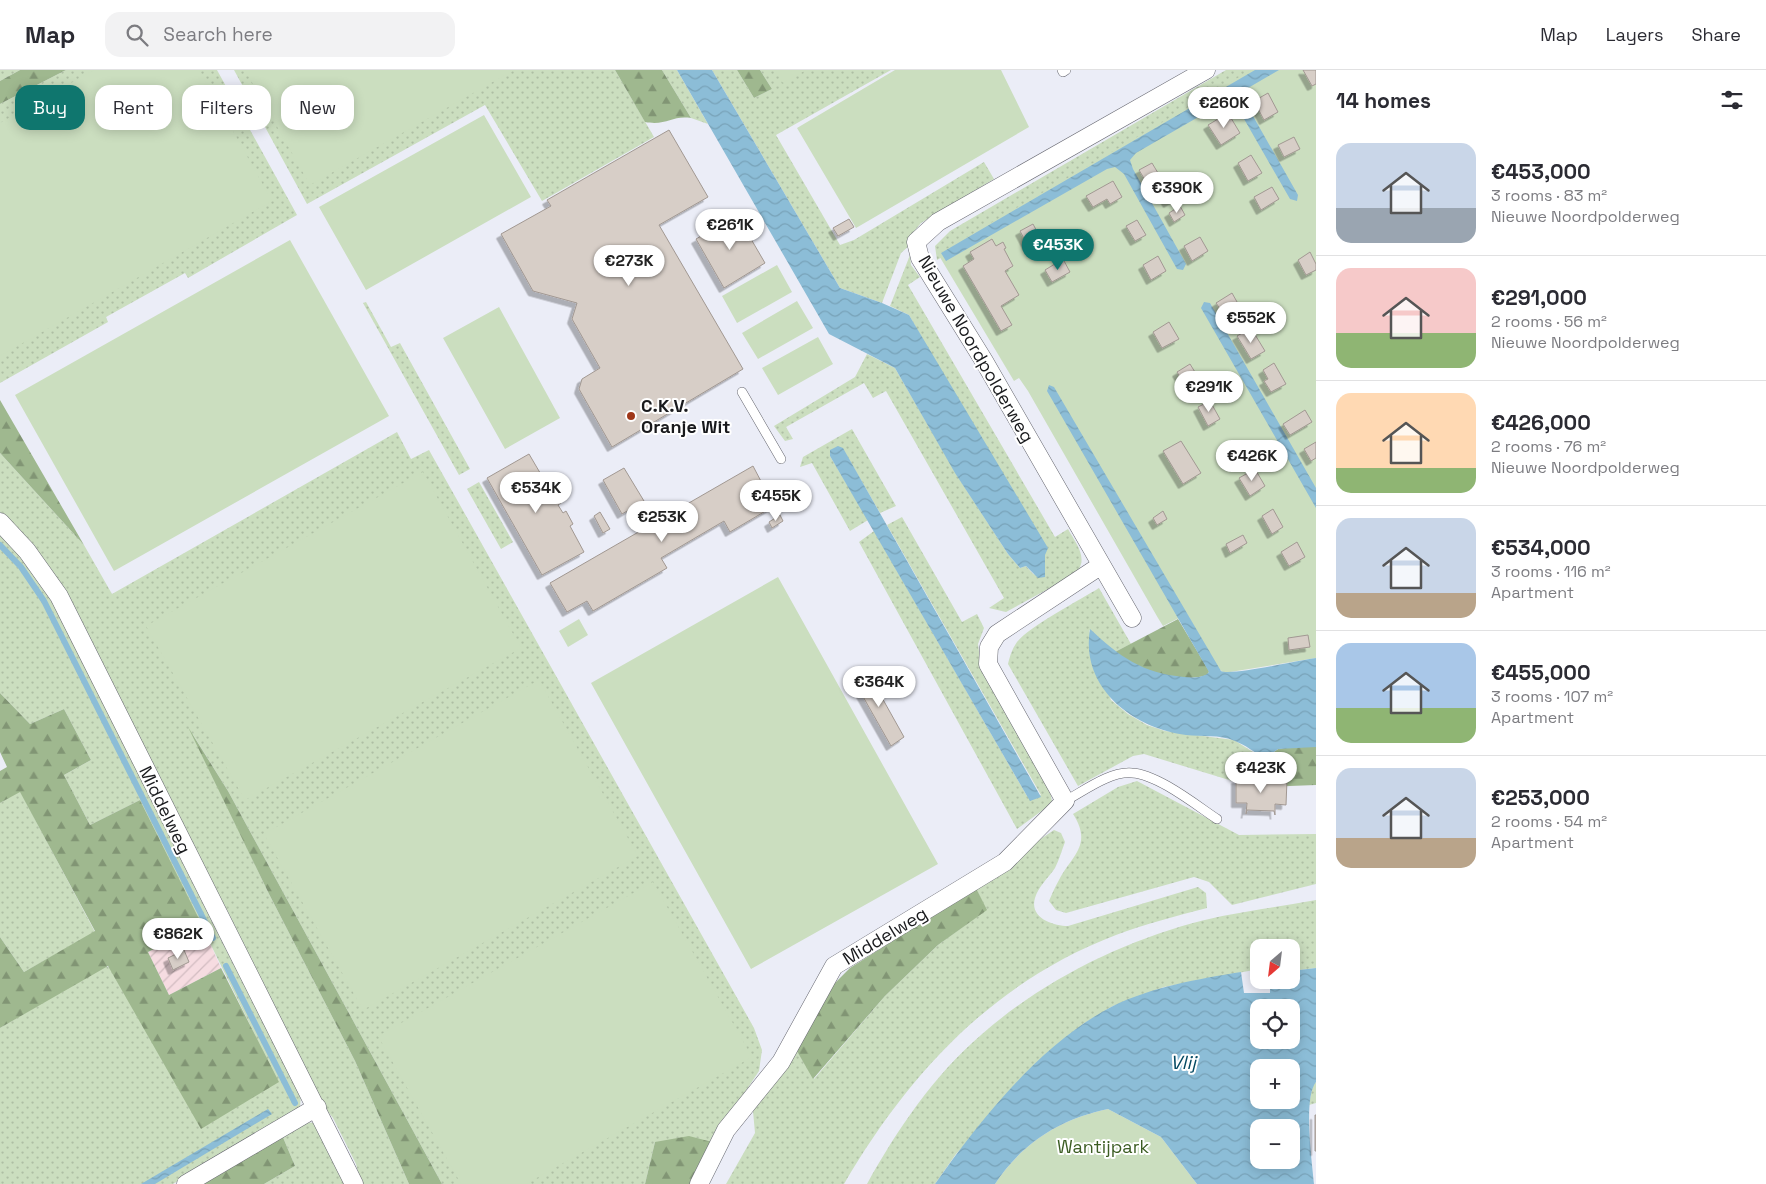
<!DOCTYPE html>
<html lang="en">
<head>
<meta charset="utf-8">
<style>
	body { margin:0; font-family:"Space Grotesk",sans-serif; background:#f2f2f3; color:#2b2b33; height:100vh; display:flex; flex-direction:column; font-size:19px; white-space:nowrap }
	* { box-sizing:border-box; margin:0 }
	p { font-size:16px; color:#7c7c81 }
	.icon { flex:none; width:28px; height:28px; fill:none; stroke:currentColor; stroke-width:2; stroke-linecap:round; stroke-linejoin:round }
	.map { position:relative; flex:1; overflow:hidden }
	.side { display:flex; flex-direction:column; background:#fff; width:450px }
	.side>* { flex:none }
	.banner { position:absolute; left:15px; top:15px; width:475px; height:45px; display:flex; gap:10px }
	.needle { width:32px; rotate:208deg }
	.buttons { position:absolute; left:1250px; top:869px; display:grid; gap:10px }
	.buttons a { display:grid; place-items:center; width:50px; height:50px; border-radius:10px; background:#fff; box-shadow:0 2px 12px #0003; font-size:25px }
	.price { position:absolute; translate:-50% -42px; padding:0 11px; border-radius:18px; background:#fff; color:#222; font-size:16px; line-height:32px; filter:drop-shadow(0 1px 2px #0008) }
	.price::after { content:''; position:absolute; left:50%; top:30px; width:15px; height:11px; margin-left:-8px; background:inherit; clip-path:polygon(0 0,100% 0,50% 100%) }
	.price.selected { background:#0f766e; color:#fff }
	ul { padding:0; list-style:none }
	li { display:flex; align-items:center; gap:15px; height:125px; padding:0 20px }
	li+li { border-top:1px solid #e1e1e2 }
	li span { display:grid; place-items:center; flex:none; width:140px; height:100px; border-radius:15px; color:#555 }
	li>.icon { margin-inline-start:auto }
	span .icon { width:60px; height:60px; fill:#fffc; stroke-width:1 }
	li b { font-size:21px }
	h2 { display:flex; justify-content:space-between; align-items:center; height:60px; padding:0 20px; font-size:21px }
	.pill { padding:0 18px; border-radius:15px; background:#fff; box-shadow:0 2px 12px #0003; font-size:18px; line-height:45px }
	.pill.selected { background:#0f766e; color:#fff }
	header { display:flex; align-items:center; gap:30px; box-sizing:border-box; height:70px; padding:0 25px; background:#fff; border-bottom:1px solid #e1e1e2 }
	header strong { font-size:24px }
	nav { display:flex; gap:28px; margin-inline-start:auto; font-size:18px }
	.search { width:350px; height:45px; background:#f2f2f3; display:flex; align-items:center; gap:12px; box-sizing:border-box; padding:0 18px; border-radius:15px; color:#7c7c81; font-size:19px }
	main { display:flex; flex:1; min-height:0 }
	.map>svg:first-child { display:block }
</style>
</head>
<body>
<header>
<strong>Map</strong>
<div class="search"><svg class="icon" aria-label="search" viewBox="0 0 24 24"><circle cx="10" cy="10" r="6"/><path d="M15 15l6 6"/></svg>Search here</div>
<nav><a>Map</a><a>Layers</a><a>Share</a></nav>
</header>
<main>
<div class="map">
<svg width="1316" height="1114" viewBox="0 0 1316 1114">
	<defs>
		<pattern id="industrial-furrows" width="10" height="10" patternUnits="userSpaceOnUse" patternTransform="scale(1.25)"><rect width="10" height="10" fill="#f6dce1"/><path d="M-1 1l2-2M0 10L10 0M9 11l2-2" fill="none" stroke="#d2bcc1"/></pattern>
		<pattern id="grass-dots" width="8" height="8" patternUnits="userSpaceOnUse" patternTransform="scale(1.25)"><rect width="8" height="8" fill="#cbdebf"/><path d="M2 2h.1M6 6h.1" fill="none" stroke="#aebea4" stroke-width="1.8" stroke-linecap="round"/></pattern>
		<pattern id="forest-firs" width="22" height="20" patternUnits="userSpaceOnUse" patternTransform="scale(1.25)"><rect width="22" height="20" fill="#9fb88f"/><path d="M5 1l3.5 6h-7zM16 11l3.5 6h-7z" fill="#819574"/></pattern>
		<pattern id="water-waves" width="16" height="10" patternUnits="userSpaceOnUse" patternTransform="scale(1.25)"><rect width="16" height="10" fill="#8cbdd7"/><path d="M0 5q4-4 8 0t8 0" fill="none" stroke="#78a2b8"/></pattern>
		<filter id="shadow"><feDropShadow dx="-4.5" dy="4.5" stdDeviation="0" flood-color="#0004"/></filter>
	</defs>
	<rect width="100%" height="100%" fill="#ebedf7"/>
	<path fill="url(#industrial-furrows)" d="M 202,855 L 221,898 L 169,925 L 148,882 Z"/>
	<path fill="url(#grass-dots)" d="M 0,0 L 20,0 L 0,11 Z
		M 66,0 L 217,0 L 297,145 L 188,208 L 185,203 L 106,247 L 108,252 L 0,313 L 0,34 Z
		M 234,0 L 615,0 L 654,67 L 542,131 L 485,35 L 307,134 Z
		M 662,0 L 677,0 L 708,54 L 691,48 Z
		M 712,0 L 737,0 L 754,28 L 772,19 L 760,0 L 891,0 L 776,65 L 840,175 L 854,170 L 984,92 L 994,109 L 921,153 L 911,165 L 910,175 L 901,183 L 882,233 L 840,218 Z
		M 1226,0 L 1266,0 L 937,190 L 935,176 L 950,161 Z
		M 910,185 L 911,195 L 920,207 L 908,215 L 1055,467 L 1068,459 C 1077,475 1090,490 1074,505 L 1006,542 L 989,538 L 1004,528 L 886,321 L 873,328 L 864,313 L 786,357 L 793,369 L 785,371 L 774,356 L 855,307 L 867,284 L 895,298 L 958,407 L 1008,484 L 1020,498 L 1026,496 L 1033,504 L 1045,507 L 1045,485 L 909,245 L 890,236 Z
		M 366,232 L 391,277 L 400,273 L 470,399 L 459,405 L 363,233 Z
		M 852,359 L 896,436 L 880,443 L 843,379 L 830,386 L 868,450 L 850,461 L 812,393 L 800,397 L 803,387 Z
		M 397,362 L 411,389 L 429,380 L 754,958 L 762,980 L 759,1001 L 712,1072 L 655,1072 L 645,1114 L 442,1114 L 228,721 L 192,663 L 269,824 L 355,991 L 409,1114 L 361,1114 L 356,1094 L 333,1048 L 319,1031 L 236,871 C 235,854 228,836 215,826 L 65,521 L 38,481 L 0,442 L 0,383 L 84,475 L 112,524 Z
		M 479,412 L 513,472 L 501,479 L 467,419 Z
		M 902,447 L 962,552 L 977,544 L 984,558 L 978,574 L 981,598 L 1050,721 L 1052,731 L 1047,737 L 1017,759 L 859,472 L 874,461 L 1027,726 L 1041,725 L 887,455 Z
		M 0,460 L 22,484 L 54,532 L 233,893 L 301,1024 L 300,1037 L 293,1044 L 173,1114 L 0,1114 L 0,958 L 104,896 L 111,898 L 278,1012 L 140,730 L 90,755 L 64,705 L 91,690 L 64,639 L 30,654 L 0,623 Z
		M 1099,518 L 1131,574 L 1115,582 L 1089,560 L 1111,630 L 1128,644 L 1147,655 L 1165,661 L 1234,670 L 1264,689 L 1263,717 L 1252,717 L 1144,684 L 1133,686 L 1078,716 L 1008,594 C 1010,586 1012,579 1017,572 C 1030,556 1080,530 1099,518 Z
		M 1137,711 L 1239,765 L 1316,764 L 1316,814 L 1232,835 L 1209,812 L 1194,807 L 1066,843 L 1056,840 L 1049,831 C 1052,824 1055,817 1059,810 C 1072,785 1093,775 1073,744 L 1118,717 Z
		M 20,721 L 95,862 L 24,902 L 0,867 L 0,733 Z
		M 1054,760 L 1061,763 L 1065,772 C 1062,780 1059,790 1055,798 C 1049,807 1038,817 1035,828 C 1029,848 1053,856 1068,856 L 1198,817 L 1206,823 L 1207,838 C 1176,846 1145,854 1116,865 C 993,912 909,1003 844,1114 L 726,1114 L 755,1063 L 753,1041 L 794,976 L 814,1009 L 885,926 L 938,875 L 986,840 L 976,818 L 1011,796 L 1039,770 Z
		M 1316,830 L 1316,898 L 1291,901 L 1291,878 L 1259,878 L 1259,899 L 1164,917 L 1113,936 L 1083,954 L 956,1084 L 935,1114 L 867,1114 C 897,1060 934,1005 981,965 C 1041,912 1117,874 1193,853 C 1233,842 1275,838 1316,830 Z
		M 1316,1012 L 1316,1033 L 1309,1035 L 1312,1017 Z
		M 303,1052 L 315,1053 L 346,1114 L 264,1114 L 295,1096 L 282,1065 Z"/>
	<path fill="url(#forest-firs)" d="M 20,0 L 66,0 L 0,34 L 0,11 Z
		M 615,0 L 662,0 L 691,48 C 672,45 667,56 645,52 Z
		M 737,0 L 760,0 L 772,19 L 754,28 Z
		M 0,330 L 84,475 L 0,383 Z
		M 1178,549 L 1209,601 L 1208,605 C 1178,614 1140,602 1115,582 Z
		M 0,623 L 30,654 L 64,639 L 91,690 L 64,705 L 90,755 L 140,730 L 202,855 L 148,882 L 169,925 L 221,898 L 279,1012 L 201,1059 L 108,896 L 0,958 L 0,867 L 24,902 L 95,861 L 20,722 L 0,733 L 0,701 L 7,697 L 0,682 Z
		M 188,657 L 228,721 L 442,1114 L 409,1114 L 355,991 L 269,824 Z
		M 1293,677 L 1316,677 L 1316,715 L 1263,717 L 1264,689 L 1278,679 Z
		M 976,818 L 987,840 L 938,875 L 885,926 L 813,1009 L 794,976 L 833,915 L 850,898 Z
		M 282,1065 L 295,1096 L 264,1114 L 198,1114 Z
		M 689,1066 L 712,1072 L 692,1114 L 645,1114 L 655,1072 Z"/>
	<path fill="#cbdebf" d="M 94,0 L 199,0 L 272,131 L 0,286 L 0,53 Z
		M 245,0 L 514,0 L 310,115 Z
		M 775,0 L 806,0 L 783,13 Z
		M 895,0 L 1001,0 L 1029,57 L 856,158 L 797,58 Z
		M 1251,0 L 1316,0 L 1316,588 L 1224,603 L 1218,598 L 1187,544 L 1163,556 L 1158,548 L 1028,321 L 1019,308 L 1014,311 L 938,184 Z
		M 484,45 L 531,127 L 366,220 L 319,137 Z
		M 290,170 L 389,346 L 114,501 L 15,325 Z
		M 777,195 L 792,222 L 737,253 L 722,226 Z
		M 797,231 L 813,258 L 758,289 L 742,263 Z
		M 499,237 L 560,348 L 505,379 L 443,268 Z
		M 818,267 L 833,294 L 778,325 L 762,298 Z
		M 423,402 L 521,578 L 245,730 L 146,556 Z
		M 778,507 L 938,794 L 751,899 L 591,613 Z
		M 579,549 L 588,565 L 568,577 L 559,561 Z
		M 539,610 L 638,786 L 363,940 L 264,764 Z
		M 653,812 L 752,987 L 526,1114 L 461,1114 L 378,966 Z
		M 1108,1039 L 1161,1067 L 1197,1114 L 995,1114 C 1022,1073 1060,1049 1108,1039 Z"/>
	<path fill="url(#water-waves)" fill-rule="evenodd" d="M 677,0 L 712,0 L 840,218 L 882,233 L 909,245 L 1048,478 L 1045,485 L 1045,507 L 1038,508 L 1026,496 L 1020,498 L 1008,484 L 955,403 L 895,298 L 829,264 Z
		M 1255,0 L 1279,0 L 1248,18 L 1245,32 L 1298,125 L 1297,131 L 1290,129 L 1236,35 L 1226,31 L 1136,83 L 1130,90 L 1133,99 L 1186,194 L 1183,200 L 1177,199 L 1124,104 L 1115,97 L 1107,99 L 946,191 L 941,183 Z
		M 1204,232 L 1210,233 L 1316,418 L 1316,438 L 1201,238 Z
		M 1049,315 L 1054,317 L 1221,601 C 1231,606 1299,590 1316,588 L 1316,677 L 1278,679 L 1264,689 C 1255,682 1245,675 1235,671 C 1219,664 1202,667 1186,665 C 1133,658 1080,618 1090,559 C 1120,587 1142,603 1184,607 C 1192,608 1204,608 1209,602 L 1047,321 Z
		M 838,376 L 843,378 L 1041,727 L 1030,731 L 1027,726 L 830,386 L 830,380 Z
		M 1316,898 L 1316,1012 C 1303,1028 1312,1091 1314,1114 L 1197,1114 L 1161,1067 L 1108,1039 C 1060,1049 1022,1073 995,1114 L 935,1114 C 981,1049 1041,973 1113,936 C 1152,917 1198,909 1241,902 L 1244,923 L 1270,923 L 1270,910 L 1291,910 L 1291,901 ZM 1259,938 L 1291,938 L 1291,970 L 1259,970 ZM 1259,998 L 1291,998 L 1291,1030 L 1259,1030 ZM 1259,1058 L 1291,1058 L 1291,1090 L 1259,1090 Z
		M 268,1039 L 272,1044 L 155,1114 L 141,1114 Z"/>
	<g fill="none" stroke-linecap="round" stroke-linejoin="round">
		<path stroke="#8cbdd7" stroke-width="6" d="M 0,475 L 21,497 L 44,531 L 213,868
			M 226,896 L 295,1033"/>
	</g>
	<path fill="#d7cec7" stroke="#a19892" filter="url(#shadow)" d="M 1303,0 L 1316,0 L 1316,14 L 1312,16 Z
		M 1268,23 L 1278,42 L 1264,50 L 1254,31 Z
		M 1228,43 L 1240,63 L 1221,75 L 1208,55 Z
		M 669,60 L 708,127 L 659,155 L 743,299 L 612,377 L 579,319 L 582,309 L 600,298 L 572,249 L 577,233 L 533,221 L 501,164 L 551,136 L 547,130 Z
		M 1294,67 L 1300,79 L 1284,87 L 1278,75 Z
		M 1251,85 L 1262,103 L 1248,111 L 1238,93 Z
		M 1152,93 L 1161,108 L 1148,115 L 1139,100 Z
		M 1113,111 L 1122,127 L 1110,134 L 1107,129 L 1093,137 L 1086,126 Z
		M 1272,117 L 1279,129 L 1261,140 L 1254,127 Z
		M 1172,124 L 1175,129 L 1168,133 L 1165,128 Z
		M 1180,136 L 1185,145 L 1174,152 L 1169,143 Z
		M 737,145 L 765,193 L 724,218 L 696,169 Z
		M 849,149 L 854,157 L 838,166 L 833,158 Z
		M 1137,150 L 1146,165 L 1135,171 L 1126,156 Z
		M 1033,154 L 1041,169 L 1028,176 L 1020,161 Z
		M 1200,167 L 1208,181 L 1192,191 L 1184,176 Z
		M 992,169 L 996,176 L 1003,172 L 1006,178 L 1004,179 L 1013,196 L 1005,201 L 1019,225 L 1001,236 L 1012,255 L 1001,261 L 963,196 L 974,189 L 970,182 Z
		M 1310,182 L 1316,194 L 1316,200 L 1306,205 L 1298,190 Z
		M 1158,186 L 1166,201 L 1151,210 L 1143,195 Z
		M 1063,189 L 1070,202 L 1052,212 L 1045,200 Z
		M 1232,223 L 1241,239 L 1238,240 L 1244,250 L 1233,257 L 1216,233 Z
		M 1169,252 L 1179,269 L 1162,278 L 1153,262 Z
		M 1251,258 L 1265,281 L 1251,289 L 1237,266 Z
		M 1274,293 L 1286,314 L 1271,322 L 1264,311 L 1268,309 L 1263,300 Z
		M 1190,294 L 1198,307 L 1185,315 L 1177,302 Z
		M 1210,331 L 1220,349 L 1208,356 L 1198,337 Z
		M 1305,340 L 1312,352 L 1290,365 L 1283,354 Z
		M 1181,371 L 1201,403 L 1183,414 L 1163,381 Z
		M 1316,372 L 1316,388 L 1311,391 L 1304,379 Z
		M 1238,373 L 1245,384 L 1230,392 L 1224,381 Z
		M 529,384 L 546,413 L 549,412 L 561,433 L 558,435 L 563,443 L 566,441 L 573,454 L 570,456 L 584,482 L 542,505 L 487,408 Z
		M 753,396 L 774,436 L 730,462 L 724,451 L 661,488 L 667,498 L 593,541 L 587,531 L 567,542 L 550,513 Z
		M 624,398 L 644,431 L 622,444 L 603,410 Z
		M 1255,399 L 1265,416 L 1250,426 L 1239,408 Z
		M 1273,439 L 1283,457 L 1272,464 L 1262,446 Z
		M 1163,441 L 1167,449 L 1157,455 L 1153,448 Z
		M 600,442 L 610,459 L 603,463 L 594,446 Z
		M 780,445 L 783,451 L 772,458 L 769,452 Z
		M 1243,465 L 1247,473 L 1230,483 L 1226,474 Z
		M 1297,472 L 1305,487 L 1289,496 L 1281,482 Z
		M 1308,565 L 1310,577 L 1289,580 L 1288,568 Z
		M 867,601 L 904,667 L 891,676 L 853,609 Z
		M 1236,709 L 1287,710 L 1286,735 L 1275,734 L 1275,745 L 1274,741 L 1247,740 L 1246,744 L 1247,733 L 1236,733 Z
		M 184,880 L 189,892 L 173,900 L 168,888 Z
		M 1315,1045 L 1316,1045 L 1316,1081 L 1315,1081 Z"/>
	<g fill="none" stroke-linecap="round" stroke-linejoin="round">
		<defs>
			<path id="service" d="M 1062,0 L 1063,2 L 1066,0
				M 742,322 L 781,389
				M 1065,731 C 1084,721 1110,701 1132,703 C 1157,704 1196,735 1217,749"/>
			<path id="minor" d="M 0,452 L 27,481 L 59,526 L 354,1114
				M 1132,548 L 984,291 L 920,188 L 916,172 L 938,152 L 1206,0
				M 186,1114 L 317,1037
				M 699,1114 L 726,1060 L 781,992 L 834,896 L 1005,792 L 1065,731 L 988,594 L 989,577 L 997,564 L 1100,496"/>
		</defs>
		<use href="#service" stroke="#65666f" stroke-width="10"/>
		<use href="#minor" stroke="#65666f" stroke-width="19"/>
		<use href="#service" stroke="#fff" stroke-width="9"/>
		<use href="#minor" stroke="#fff" stroke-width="18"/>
	</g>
	<circle fill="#9f3719" stroke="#fff" stroke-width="2" cx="631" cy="346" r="5"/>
	<g text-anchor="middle" stroke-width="4" stroke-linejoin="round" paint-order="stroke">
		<g font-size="18" fill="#191a1d" stroke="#fff">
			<text transform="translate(976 279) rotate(60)" y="6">Nieuwe Noordpolderweg</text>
			<text transform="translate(165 740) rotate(64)" y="6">Middelweg</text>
			<text transform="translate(885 866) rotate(-31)" y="6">Middelweg</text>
		</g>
		<g font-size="18" font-weight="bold" fill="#191a1d" stroke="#fff" text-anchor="start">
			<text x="641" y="342">C.K.V.<tspan x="641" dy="21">Oranje Wit</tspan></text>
		</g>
		<g font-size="18" fill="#3c5d23" stroke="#fff">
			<text x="1103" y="1083">Wantijpark</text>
		</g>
		<g font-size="19" font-style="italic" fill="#044962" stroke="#fff">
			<text x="1183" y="999">Vlij</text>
		</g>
	</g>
</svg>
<div class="buttons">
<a><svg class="needle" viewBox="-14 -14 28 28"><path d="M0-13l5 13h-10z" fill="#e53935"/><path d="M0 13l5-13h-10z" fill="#7c7c81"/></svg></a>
<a><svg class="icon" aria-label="locate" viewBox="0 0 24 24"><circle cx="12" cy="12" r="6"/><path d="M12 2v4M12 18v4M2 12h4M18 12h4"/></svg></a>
<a>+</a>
<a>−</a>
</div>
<b class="price" style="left:1224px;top:59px">€260K</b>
<b class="price" style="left:1177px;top:144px">€390K</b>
<b class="price" style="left:730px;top:181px">€261K</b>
<b class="price selected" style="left:1058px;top:201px">€453K</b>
<b class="price" style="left:629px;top:217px">€273K</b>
<b class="price" style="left:1251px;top:274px">€552K</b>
<b class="price" style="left:1209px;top:343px">€291K</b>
<b class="price" style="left:1252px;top:412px">€426K</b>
<b class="price" style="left:536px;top:444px">€534K</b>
<b class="price" style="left:776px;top:452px">€455K</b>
<b class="price" style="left:662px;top:473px">€253K</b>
<b class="price" style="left:879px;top:638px">€364K</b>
<b class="price" style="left:1261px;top:724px">€423K</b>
<b class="price" style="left:178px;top:890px">€862K</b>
<div class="banner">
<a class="pill selected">Buy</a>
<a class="pill">Rent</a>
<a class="pill">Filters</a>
<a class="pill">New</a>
</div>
</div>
<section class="side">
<h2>14 homes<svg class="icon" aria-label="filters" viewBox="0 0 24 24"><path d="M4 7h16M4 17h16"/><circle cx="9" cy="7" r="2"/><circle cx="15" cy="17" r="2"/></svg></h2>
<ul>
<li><span style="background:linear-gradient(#c9d6e8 65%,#9aa5b1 0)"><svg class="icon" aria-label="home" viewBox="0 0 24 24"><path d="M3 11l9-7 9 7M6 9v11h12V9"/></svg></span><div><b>€453,000</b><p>3 rooms · 83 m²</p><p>Nieuwe Noordpolderweg</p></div></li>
<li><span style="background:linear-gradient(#f6c9c9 65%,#8fb573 0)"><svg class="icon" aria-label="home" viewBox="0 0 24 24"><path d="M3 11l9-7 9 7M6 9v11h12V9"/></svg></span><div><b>€291,000</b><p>2 rooms · 56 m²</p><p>Nieuwe Noordpolderweg</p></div></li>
<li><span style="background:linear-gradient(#ffd9b3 75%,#8fb573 0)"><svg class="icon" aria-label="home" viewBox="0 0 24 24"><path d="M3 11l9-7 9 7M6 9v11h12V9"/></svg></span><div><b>€426,000</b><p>2 rooms · 76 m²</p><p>Nieuwe Noordpolderweg</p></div></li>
<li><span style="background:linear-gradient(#c9d6e8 75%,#b9a48a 0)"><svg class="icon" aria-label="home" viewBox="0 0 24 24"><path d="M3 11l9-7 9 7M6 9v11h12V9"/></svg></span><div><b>€534,000</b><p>3 rooms · 116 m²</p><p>Apartment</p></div></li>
<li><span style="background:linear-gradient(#a9c7e8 65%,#8fb573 0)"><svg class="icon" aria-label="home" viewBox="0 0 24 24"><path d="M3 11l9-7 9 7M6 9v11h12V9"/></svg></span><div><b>€455,000</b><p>3 rooms · 107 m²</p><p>Apartment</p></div></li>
<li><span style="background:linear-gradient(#c9d6e8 70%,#b9a48a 0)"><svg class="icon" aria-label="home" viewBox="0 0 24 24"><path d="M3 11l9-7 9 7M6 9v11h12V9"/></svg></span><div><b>€253,000</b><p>2 rooms · 54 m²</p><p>Apartment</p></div></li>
</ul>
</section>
</main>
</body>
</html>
